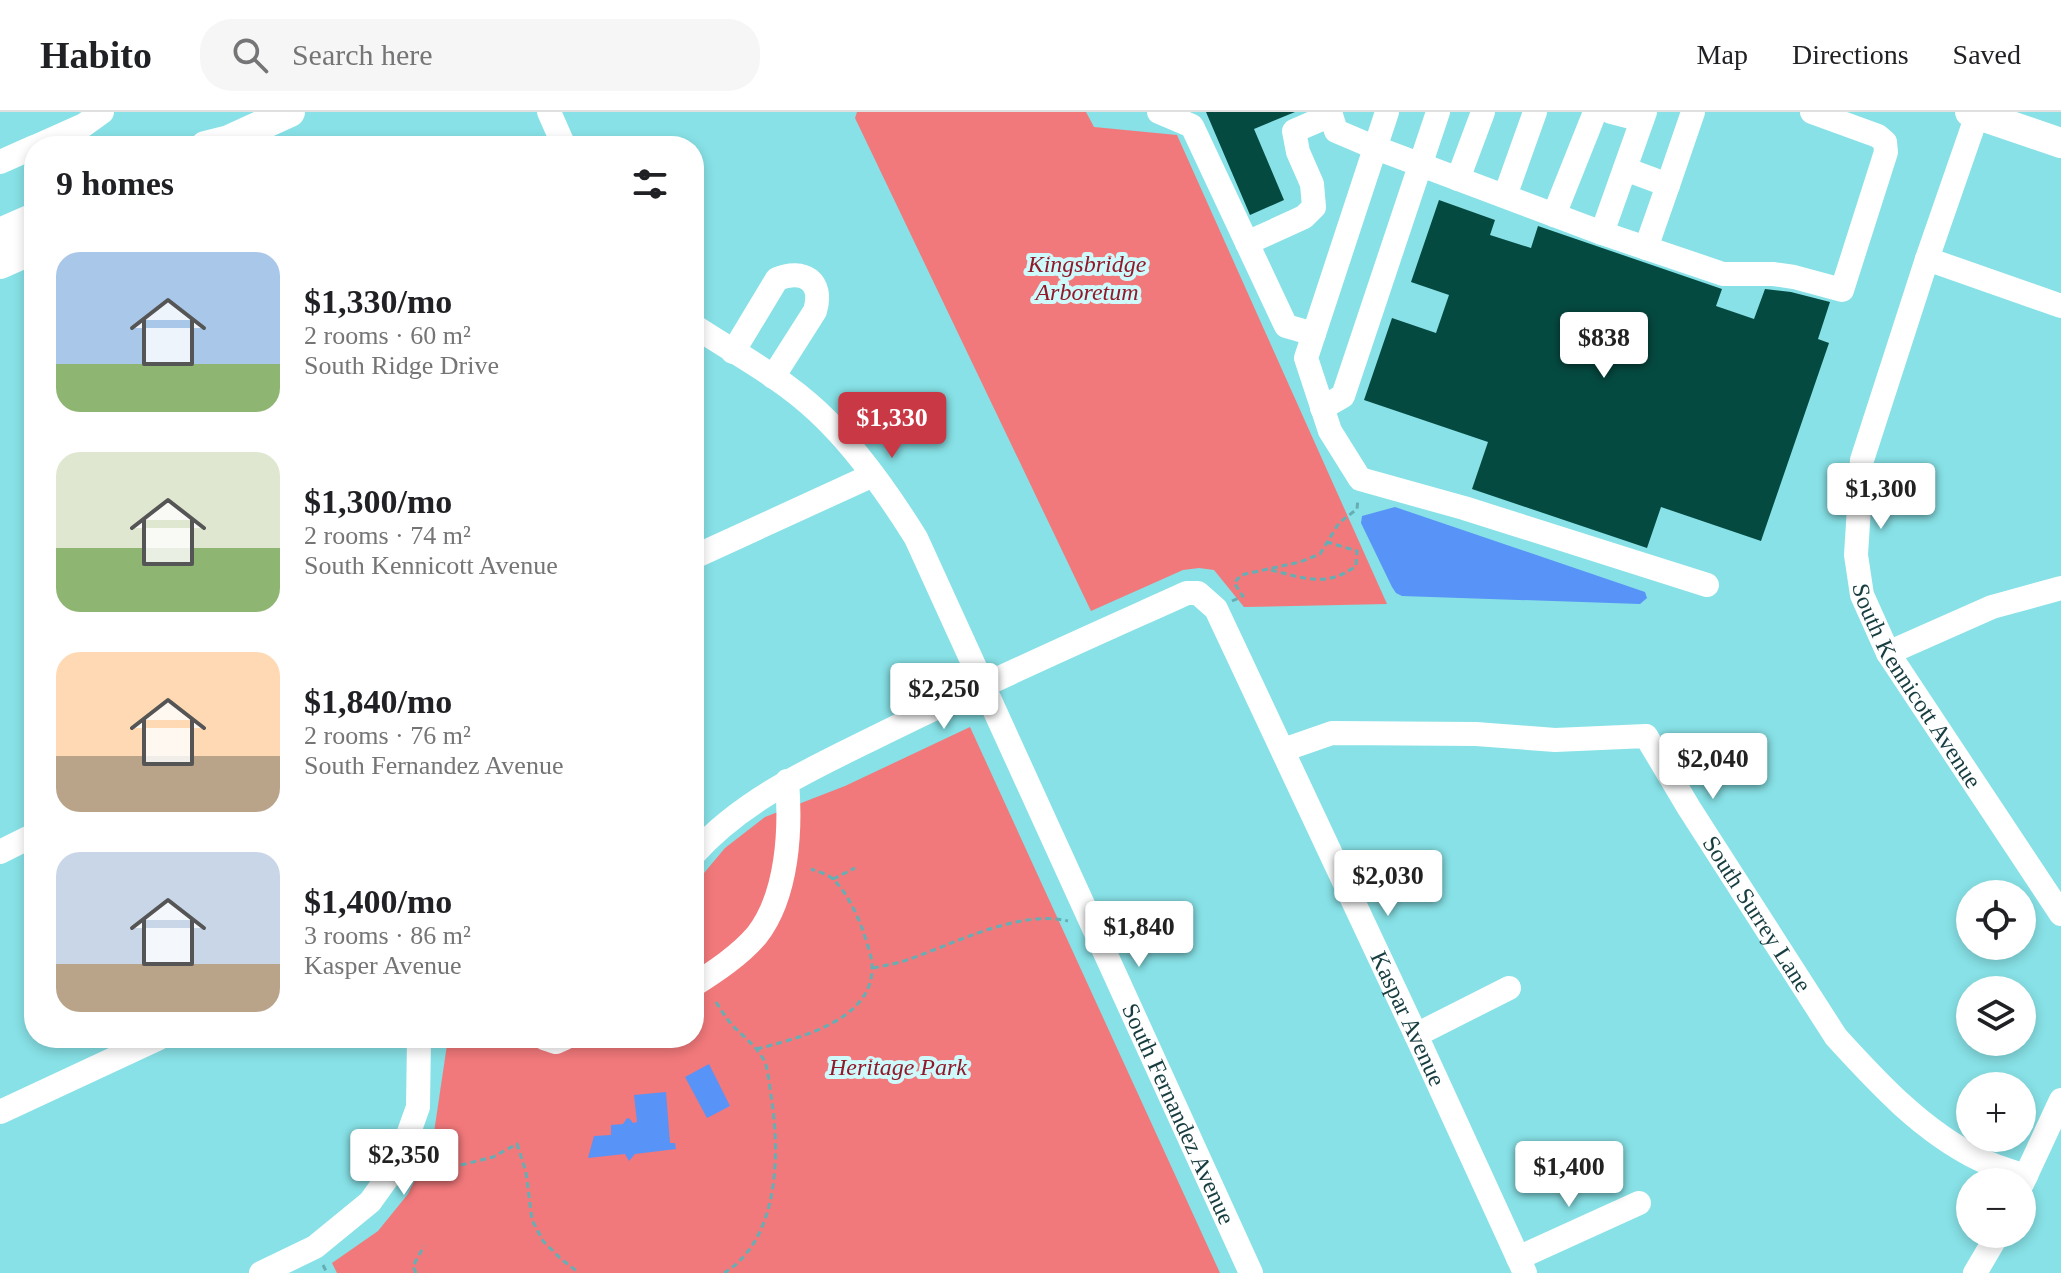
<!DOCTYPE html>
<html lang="en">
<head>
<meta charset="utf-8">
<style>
	body { margin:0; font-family:"Times New Roman",serif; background:#f6f6f6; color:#202124; height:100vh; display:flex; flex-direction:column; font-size:30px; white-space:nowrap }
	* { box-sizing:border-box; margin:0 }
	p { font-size:26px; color:#757577 }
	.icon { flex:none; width:44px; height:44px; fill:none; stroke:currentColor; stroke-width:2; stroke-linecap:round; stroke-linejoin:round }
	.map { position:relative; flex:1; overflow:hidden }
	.panel { position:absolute; left:24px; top:24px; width:680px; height:912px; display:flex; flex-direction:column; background:#fff; border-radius:32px; box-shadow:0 4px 12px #0003 }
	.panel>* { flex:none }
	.tools { position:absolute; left:1956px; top:768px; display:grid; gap:16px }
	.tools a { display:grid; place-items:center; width:80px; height:80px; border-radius:50%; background:#fff; box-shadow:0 4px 12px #0003; font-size:40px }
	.price { position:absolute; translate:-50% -68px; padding:0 18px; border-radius:8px; background:#fff; color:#222; font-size:26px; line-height:52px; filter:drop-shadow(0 2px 4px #0008) }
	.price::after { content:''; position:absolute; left:50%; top:48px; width:24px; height:18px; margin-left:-12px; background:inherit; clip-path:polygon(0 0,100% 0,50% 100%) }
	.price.current { background:#c83845; color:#fff }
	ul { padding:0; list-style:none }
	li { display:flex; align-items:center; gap:24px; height:200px; padding:0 32px }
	li span { display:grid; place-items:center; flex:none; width:224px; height:160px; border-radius:24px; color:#555 }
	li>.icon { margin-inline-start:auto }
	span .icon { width:96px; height:96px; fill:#fffc; stroke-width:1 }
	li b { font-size:34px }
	h2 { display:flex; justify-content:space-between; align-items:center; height:96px; padding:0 32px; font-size:34px }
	header { display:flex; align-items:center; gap:48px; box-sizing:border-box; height:112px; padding:0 40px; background:#fff; border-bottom:2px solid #e0e0e0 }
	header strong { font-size:38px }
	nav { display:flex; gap:44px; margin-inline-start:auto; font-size:28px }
	.search { width:560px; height:72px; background:#f6f6f6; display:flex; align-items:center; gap:20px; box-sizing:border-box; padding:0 28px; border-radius:32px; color:#757577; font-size:30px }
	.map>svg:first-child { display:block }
</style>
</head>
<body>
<header>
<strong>Habito</strong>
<div class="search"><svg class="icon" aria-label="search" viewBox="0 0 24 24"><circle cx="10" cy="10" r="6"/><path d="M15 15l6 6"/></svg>Search here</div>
<nav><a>Map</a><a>Directions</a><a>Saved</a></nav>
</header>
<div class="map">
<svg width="2061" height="1161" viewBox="0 0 2061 1161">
	<rect width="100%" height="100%" fill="#87e1e6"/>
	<path fill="#f2797b" d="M 857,0 L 1086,0 L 1094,15 L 1177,23 L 1387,492 L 1244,495 L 1214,458 L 1199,456 L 1183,458 L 1091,499 L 855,6 Z
		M 970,615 L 1220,1161 L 337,1161 L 332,1151 L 378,1119 L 408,1082 L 432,1034 L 448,926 L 694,926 L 694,773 L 725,736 L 765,705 L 845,674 Z"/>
	<path fill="#5893f7" d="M 1395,395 L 1645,480 L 1647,486 L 1640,492 L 1402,484 L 1396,481 L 1392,475 L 1361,411 L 1362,404 Z
		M 709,952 L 730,994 L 707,1006 L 685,965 Z
		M 666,980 L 670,1031 L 675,1031 L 676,1037 L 635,1042 L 629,1049 L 625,1042 L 588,1046 L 594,1024 L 611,1023 L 611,1013 L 623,1012 L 627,1006 L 630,1007 L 633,1011 L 637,1010 L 634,983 Z"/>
	<path fill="#054a41" d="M 1206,0 L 1295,0 L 1254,17 L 1284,88 L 1250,103 Z
		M 1439,88 L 1495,108 L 1490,123 L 1531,136 L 1538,114 L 1722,177 L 1716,194 L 1754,207 L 1765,177 L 1791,180 L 1830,190 L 1818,227 L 1829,231 L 1761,429 L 1661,395 L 1647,436 L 1472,377 L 1488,330 L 1364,288 L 1392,206 L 1436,221 L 1449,183 L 1411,170 Z"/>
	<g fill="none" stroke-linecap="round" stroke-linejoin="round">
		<path stroke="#65afb4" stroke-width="3" stroke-dasharray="6 4" stroke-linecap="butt" d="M 1271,458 C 1304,466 1326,476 1356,454 L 1357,439 L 1327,430
			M 1232,489 L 1243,484 L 1234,471 L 1241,463 L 1300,450 L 1320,442 L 1339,411 L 1357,397 L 1358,387
			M 833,767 L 855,756
			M 873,856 C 883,854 894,852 904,849 C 952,833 1018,797 1068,809
			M 716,890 C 722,899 727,908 734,915 C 746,927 760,937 766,953 C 769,965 770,978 772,990 C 780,1046 778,1128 724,1161
			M 757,937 C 797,926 870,910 872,858 C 873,845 866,829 862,816 C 856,800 846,780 834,768 C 828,762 819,760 811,757
			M 414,1061 L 421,1065 L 428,1064 L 437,1059 L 493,1045 L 517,1032 L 526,1060 L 532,1108 L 543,1129 L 560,1146 L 579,1161
			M 323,1153 L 327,1161
			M 416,1161 L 413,1154 L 424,1134"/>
		<g stroke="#fff" stroke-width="24">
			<path d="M 549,0 L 564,34"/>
			<path d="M 1159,0 L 1192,14 L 1286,214 L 1314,222"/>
			<path d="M 1330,0 L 1336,19 L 1376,36 L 1602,121 L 1723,162 L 1773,162 L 1794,165 L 1842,178 L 1886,40 L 1885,30 L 1878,24 L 1812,0"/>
			<path d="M 1387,0 L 1306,246 L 1330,319 L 1360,367 L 1464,396 L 1707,473"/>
			<path d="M 1611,0 L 1642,8"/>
			<path id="s1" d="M 1978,0 L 1927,147 L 1862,348 L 1856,443 L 1862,483 L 1888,541 L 2061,802"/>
			<path d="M 37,34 L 84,13 L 102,0"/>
			<path d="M 0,50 L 34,35"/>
			<path d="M 1625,57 L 1668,73 L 1646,136"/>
			<path d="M 1458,67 L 1483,0"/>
			<path d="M 1668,73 L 1693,0"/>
			<path d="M 1505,84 L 1535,0"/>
			<path d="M 1554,103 L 1595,0"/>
			<path d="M 1602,121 L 1645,0"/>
			<path d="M 1247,131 L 1304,105 L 1314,95 L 1312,72 L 1298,40 L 1294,19 L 1331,3"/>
			<path d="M 1927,147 L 2061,194"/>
			<path id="s2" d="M 694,214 C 735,241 781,265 817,299 C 856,335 888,381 916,426 L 1251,1161"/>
			<path d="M 733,240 L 777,167 C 803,156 824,169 815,199 L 773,265"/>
			<path d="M 1322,296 L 1343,284 L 1438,0"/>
			<path d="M 694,445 L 873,363"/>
			<path d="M 1888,541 L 1992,495 L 2061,476"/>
			<path id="s3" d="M 1283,638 L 1332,621 L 1476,622 L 1555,628 L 1646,624 L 1689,696 L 1836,925 C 1878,971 1922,1019 1979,1047 C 1993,1054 2010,1059 2026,1064"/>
			<path d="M 0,740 L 34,723"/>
			<path id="s4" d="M 694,742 C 746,684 820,653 888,619 C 987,570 1087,526 1187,481 L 1198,481 L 1216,497 L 1416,923 L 1525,1161"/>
			<path d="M 694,873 C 716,859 740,843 757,823 C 788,783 791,717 787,669"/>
			<path d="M 1416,923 L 1509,876"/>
			<path d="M 544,926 L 556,930 L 565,926"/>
			<path d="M 0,1000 L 159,926"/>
			<path d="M 2022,1072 L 2061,988"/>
			<path d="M 1518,1146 L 1639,1091"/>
			<path d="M 261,1161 L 315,1135 L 370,1090 L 398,1051 L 418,995 L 419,926"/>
			<path d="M 1975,1161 L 1998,1122"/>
		</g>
		<path stroke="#fff" stroke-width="30" d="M 1970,0 L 2061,31
			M 205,34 L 229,28 L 290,0
			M 0,121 L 34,106
			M 0,152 L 34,137"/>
	</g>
	<g text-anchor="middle" stroke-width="8" stroke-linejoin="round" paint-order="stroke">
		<g font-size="24" font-style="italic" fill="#911929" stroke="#cffafc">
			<text x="1087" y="160">Kingsbridge<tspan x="1087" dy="28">Arboretum</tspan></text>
			<text x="898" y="963">Heritage Park</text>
		</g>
		<g font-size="24" fill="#173d40" stroke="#cffafc">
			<text dy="8" stroke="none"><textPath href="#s1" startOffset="608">South Kennicott Avenue</textPath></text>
			<text dy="8" stroke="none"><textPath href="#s3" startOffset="576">South Surrey Lane</textPath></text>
			<text dy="8" stroke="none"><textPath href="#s4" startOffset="1048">Kaspar Avenue</textPath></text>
			<text dy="8" stroke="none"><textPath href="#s2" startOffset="944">South Fernandez Avenue</textPath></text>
		</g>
	</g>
</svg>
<div class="tools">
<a><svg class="icon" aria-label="locate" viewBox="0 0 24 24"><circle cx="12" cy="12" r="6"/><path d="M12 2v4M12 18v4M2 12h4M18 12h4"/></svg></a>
<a><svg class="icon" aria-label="layers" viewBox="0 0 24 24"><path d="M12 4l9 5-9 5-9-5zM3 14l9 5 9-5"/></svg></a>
<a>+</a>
<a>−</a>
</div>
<b class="price" style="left:1604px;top:268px">$838</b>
<b class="price current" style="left:892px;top:348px">$1,330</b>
<b class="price" style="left:1881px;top:419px">$1,300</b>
<b class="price" style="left:944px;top:619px">$2,250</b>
<b class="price" style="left:1713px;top:689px">$2,040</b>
<b class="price" style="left:1388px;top:806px">$2,030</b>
<b class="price" style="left:1139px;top:857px">$1,840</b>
<b class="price" style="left:404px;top:1085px">$2,350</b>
<b class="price" style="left:1569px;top:1097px">$1,400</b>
<section class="panel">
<h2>9 homes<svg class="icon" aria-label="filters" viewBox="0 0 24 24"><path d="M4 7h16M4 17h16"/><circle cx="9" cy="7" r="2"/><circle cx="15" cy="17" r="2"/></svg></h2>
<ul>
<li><span style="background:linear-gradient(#a9c7e8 70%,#8fb573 0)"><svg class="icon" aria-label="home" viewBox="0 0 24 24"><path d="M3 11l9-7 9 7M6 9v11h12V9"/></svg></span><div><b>$1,330/mo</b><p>2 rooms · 60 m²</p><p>South Ridge Drive</p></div></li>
<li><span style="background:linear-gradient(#dfe7d0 60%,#8fb573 0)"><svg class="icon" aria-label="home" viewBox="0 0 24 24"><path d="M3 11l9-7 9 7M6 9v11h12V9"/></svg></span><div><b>$1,300/mo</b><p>2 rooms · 74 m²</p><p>South Kennicott Avenue</p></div></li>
<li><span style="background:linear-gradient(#ffd9b3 65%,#b9a48a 0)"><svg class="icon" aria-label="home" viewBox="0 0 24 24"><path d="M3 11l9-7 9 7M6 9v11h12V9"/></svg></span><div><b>$1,840/mo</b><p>2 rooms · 76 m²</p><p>South Fernandez Avenue</p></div></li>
<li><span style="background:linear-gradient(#c9d6e8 70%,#b9a48a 0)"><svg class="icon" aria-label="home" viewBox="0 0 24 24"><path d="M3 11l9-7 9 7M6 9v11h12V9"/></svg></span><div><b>$1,400/mo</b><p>3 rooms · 86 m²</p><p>Kasper Avenue</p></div></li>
</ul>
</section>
</div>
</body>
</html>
